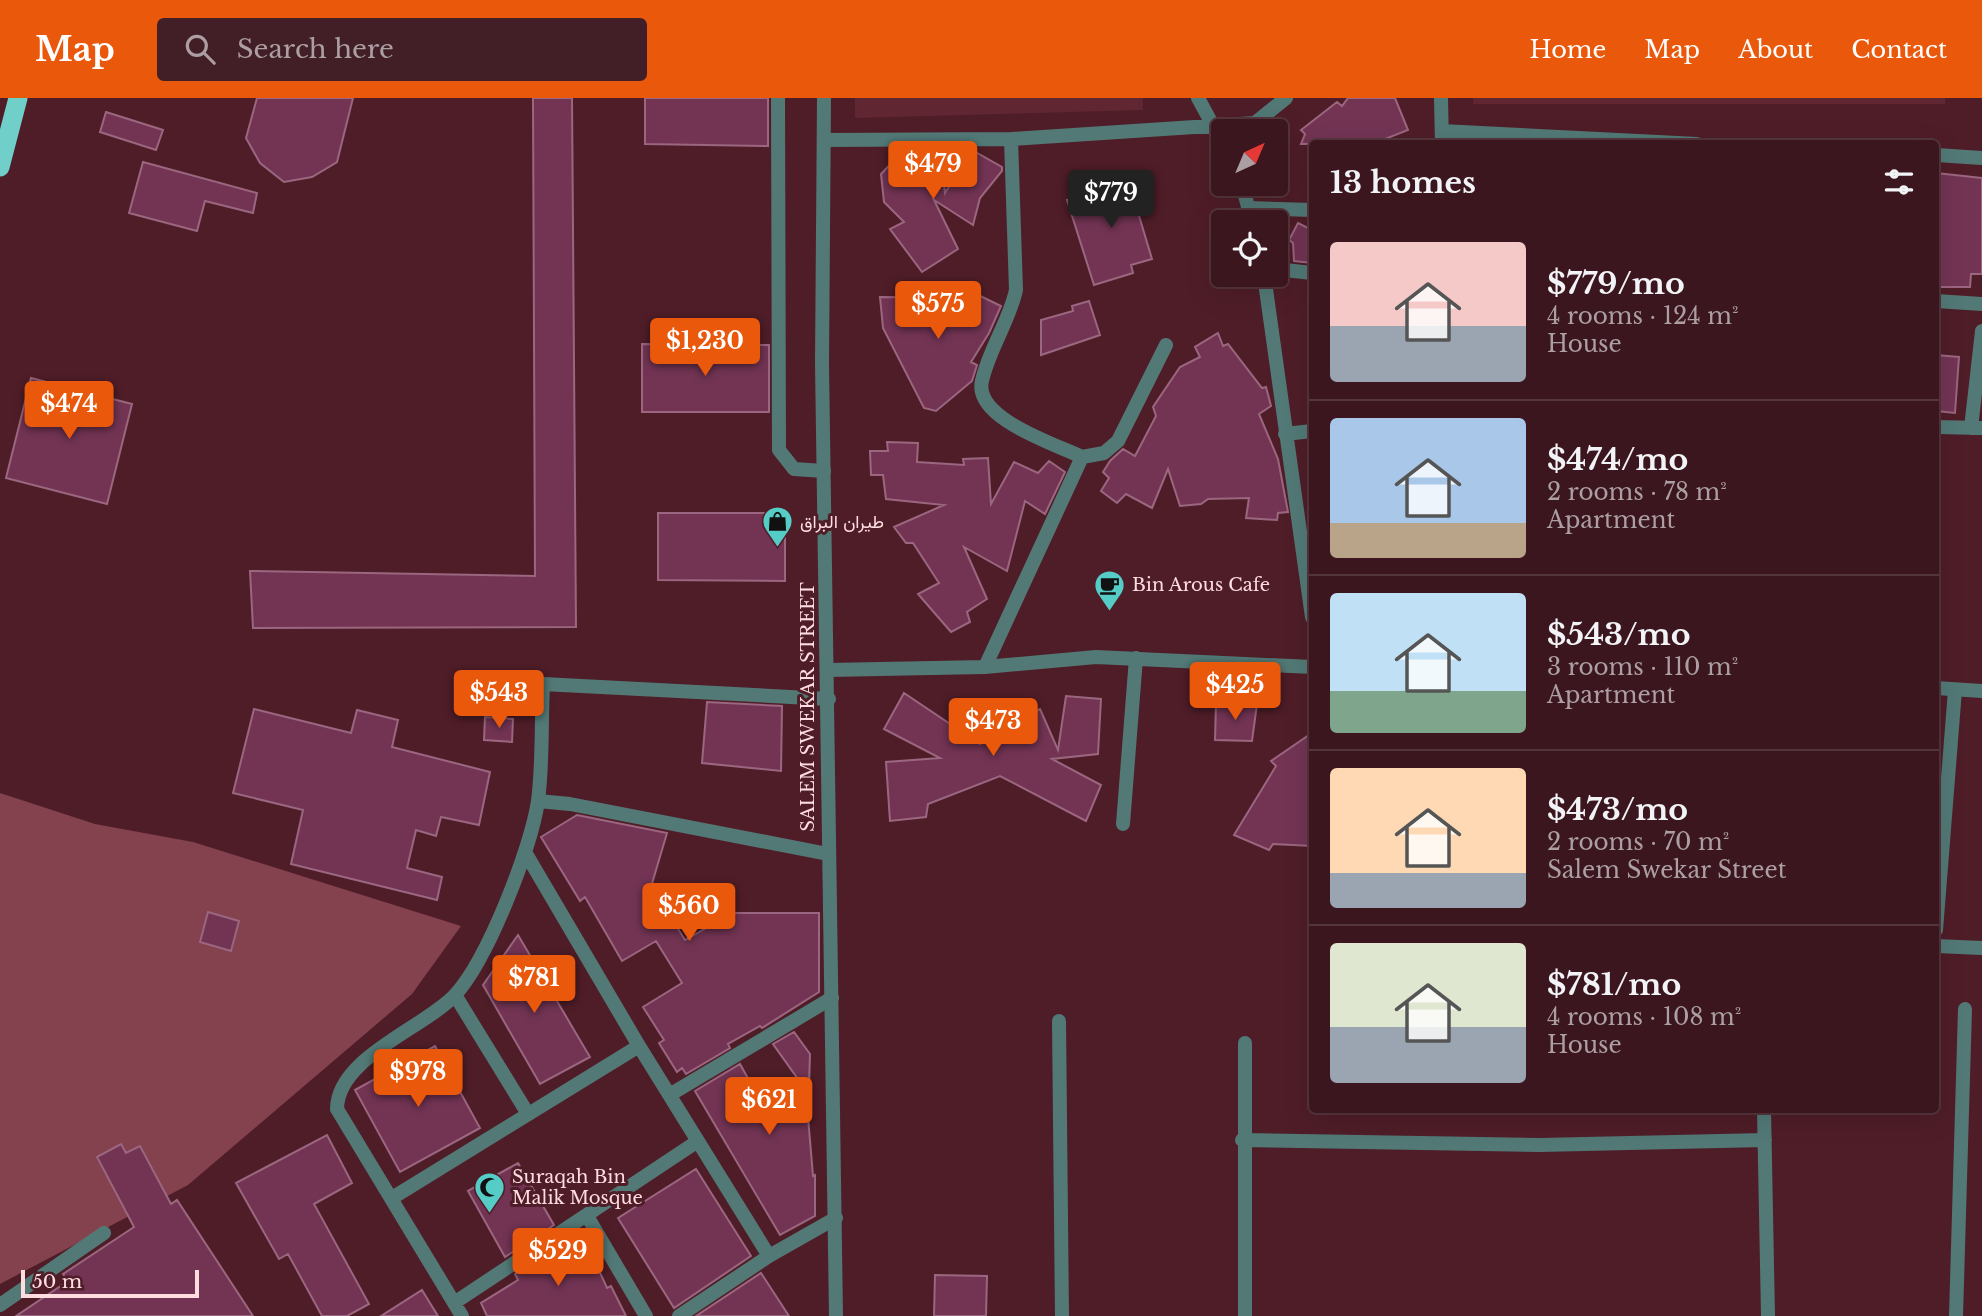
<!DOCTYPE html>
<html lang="en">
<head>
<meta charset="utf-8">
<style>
	body { margin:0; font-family:"Libre Baskerville",Vazirmatn,serif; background:#421f27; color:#f1f3f6; height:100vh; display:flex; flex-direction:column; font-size:26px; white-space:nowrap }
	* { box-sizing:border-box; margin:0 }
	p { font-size:23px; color:#ac9fa4 }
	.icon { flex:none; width:38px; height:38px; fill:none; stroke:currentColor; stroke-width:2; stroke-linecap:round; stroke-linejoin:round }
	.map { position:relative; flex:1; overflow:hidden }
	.details { position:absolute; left:1309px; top:42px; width:630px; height:973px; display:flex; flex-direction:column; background:#3b161e; border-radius:7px; box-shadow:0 7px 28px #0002,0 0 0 2px #54353c }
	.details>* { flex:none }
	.needle { width:46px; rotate:44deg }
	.buttons { position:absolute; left:1211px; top:21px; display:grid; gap:14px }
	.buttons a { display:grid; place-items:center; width:77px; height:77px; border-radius:7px; background:#3b161e; box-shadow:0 7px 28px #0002,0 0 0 2px #54353c; font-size:35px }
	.scale { position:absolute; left:21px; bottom:18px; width:178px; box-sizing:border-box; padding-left:7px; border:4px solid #fedce0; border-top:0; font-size:19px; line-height:24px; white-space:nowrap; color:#fedce0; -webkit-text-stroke:5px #4f1d28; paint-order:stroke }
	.price { position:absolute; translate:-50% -60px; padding:0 16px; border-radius:7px; background:#ea580c; color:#fff; font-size:23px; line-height:46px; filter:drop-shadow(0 2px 4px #0008) }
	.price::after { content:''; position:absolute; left:50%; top:42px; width:21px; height:16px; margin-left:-10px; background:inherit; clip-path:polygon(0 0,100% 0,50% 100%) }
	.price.current { background:#222; color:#fff }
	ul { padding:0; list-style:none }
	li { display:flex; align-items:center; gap:21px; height:175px; padding:0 21px }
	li+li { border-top:2px solid #54353c }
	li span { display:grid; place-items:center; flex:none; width:196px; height:140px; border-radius:7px; color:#555 }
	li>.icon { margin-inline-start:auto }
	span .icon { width:84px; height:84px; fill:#fffc; stroke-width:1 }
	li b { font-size:30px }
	h2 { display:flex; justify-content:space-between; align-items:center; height:84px; padding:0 21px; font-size:30px }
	header { display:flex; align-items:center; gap:42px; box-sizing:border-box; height:98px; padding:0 35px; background:#ea580c; color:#fff }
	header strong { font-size:33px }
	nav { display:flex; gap:38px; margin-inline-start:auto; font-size:24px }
	.search { width:490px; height:63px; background:#421f27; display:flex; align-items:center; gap:18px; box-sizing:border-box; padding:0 24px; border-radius:7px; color:#ac9fa4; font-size:26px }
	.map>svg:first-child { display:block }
</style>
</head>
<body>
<header>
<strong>Map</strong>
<div class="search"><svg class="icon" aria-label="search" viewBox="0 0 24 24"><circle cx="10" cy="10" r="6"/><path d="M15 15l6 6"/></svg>Search here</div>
<nav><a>Home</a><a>Map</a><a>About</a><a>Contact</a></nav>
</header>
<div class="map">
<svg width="1982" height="1218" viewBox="0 0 1982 1218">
	<rect width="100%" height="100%" fill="#4f1d28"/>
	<path fill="#602733" d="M 855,0 L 1143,0 L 1143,12 L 855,20 Z
		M 1473,0 L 1945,0 L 1945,6 L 1473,6 Z"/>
	<path fill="#84414e" d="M 0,695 L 95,726 L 193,744 L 461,828 L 412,896 L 188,1087 L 0,1186 Z"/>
	<path fill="#733454" stroke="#9b667f" stroke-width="2" d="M 257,0 L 353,0 L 337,64 L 312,79 L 284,84 L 260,65 L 246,40 Z
		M 533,0 L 572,0 L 576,529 L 253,530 L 250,473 L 535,478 Z
		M 645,0 L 768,0 L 768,48 L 645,46 Z
		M 1348,0 L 1395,0 L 1408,32 L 1385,41 L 1384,46 L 1301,46 L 1305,36 L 1301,32 L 1337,4 L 1342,8 Z
		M 106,14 L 163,32 L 156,52 L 100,34 Z
		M 972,52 L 1002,69 L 1002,73 L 980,100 L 973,127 L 934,102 L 958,151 L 922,174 L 890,131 L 904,124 L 884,104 L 881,76 L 899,57 L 941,54 L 945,95 Z
		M 143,64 L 257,95 L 253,115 L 205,103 L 197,133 L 129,115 Z
		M 1936,75 L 1982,80 L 1982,176 L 1971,176 L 1970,189 L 1936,189 Z
		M 1138,79 L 1144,98 L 1134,101 L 1152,161 L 1131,167 L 1133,175 L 1094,187 L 1067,102 Z
		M 1298,125 L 1312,132 L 1312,165 L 1294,163 L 1293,145 L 1289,142 Z
		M 972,194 L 1001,208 L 989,235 L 971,264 L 977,267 L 972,283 L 936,313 L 924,310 L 883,230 L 880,199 L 969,200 Z
		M 1089,203 L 1100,237 L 1041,257 L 1041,222 L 1073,213 L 1072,208 Z
		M 1218,235 L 1223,248 L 1228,246 L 1262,290 L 1266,289 L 1271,308 L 1259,316 L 1278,361 L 1288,414 L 1278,415 L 1277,422 L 1246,420 L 1249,400 L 1208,401 L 1201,406 L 1180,408 L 1168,371 L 1152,410 L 1126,396 L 1117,405 L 1101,393 L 1109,380 L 1103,374 L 1110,363 L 1123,351 L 1135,358 L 1156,318 L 1153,309 L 1180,269 L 1200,259 L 1195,249 Z
		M 642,246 L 769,247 L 769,314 L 642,314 Z
		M 1936,257 L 1959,259 L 1955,315 L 1936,313 Z
		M 31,280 L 132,306 L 107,406 L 6,380 Z
		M 887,344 L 918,345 L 917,364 L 964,367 L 963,361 L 988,360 L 991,406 L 1014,364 L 1038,375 L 1049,363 L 1065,374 L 1045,416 L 1025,403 L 1007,473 L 964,449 L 987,501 L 967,514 L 970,524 L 951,534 L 918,496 L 939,485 L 913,445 L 906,445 L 894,429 L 944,407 L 886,401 L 883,377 L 871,377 L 870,353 L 888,353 Z
		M 658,415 L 785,415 L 785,483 L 658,482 Z
		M 904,595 L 980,646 L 1040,611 L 1058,652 L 1066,598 L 1101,601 L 1098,656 L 1052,661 L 1101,687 L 1086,723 L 1000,678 L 928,706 L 926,719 L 890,723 L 886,664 L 940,660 L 884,631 Z
		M 707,604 L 782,608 L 781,673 L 702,665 Z
		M 1216,605 L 1257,606 L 1252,643 L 1215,642 Z
		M 254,611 L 351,635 L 357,612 L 398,622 L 392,649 L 490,674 L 479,727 L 441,719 L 436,738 L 416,732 L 407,770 L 442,779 L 437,802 L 291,766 L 303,712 L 233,695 Z
		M 485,619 L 513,621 L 512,644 L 484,642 Z
		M 1312,635 L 1312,748 L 1273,746 L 1269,752 L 1234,737 L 1276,668 L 1271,663 Z
		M 577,717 L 667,735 L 651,789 L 673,827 L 675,826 L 685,842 L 733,815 L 819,815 L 819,894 L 762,930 L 760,928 L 728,946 L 730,950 L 686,976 L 682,970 L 677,974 L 659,945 L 664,942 L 643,909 L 682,885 L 656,843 L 622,863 L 585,799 L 580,803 L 541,739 Z
		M 208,814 L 239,823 L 231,853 L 200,844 Z
		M 518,837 L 590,959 L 540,986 L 483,887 Z
		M 794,934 L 810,956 L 808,1019 L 813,1078 L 815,1077 L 815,1118 L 780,1137 L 695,993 L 740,966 L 766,1013 L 805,991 L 773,946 Z
		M 435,948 L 480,1030 L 400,1074 L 355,992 Z
		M 327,1037 L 352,1085 L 314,1106 L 369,1206 L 347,1218 L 322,1218 L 288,1156 L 279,1161 L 236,1085 Z
		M 121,1046 L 126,1055 L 140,1048 L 171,1106 L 177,1102 L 253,1218 L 16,1218 L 68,1183 L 63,1176 L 134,1129 L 97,1059 Z
		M 518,1065 L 554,1127 L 505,1159 L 468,1093 Z
		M 696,1071 L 751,1158 L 674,1210 L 618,1120 Z
		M 584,1139 L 607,1190 L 611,1188 L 626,1218 L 487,1218 L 481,1205 L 518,1182 L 515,1176 L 563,1144 L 567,1150 Z
		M 761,1175 L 789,1218 L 696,1218 Z
		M 935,1177 L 987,1178 L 986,1218 L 934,1218 Z
		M 422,1192 L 438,1218 L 381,1218 Z"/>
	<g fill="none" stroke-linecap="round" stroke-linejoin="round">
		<path stroke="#527976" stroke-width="14" d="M 778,0 L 779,352 L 794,371 L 824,373
			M 1198,0 L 1223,46
			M 1441,0 L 1442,46
			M 1442,33 L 1697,46
			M 1011,41 L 1016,192 C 1009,224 989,251 982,283 C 973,320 1055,346 1082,359
			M 824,42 L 1011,41 L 1255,25 L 1286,0
			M 1936,57 L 1982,60
			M 1242,86 L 1252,124
			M 1248,110 L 1312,112
			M 1276,171 L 1312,175
			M 1264,177 L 1312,519
			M 1936,203 L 1982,206
			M 1936,329 L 1982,330
			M 1971,330 L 1982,233
			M 1285,336 L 1312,333
			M 985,569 L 1082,359 L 1104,355 L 1118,343 L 1166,247
			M 538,703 L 570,706 L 828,756
			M 1123,726 L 1136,560
			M 525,754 L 639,948 L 769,1158
			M 1936,832 L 1955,592
			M 1936,848 L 1982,850
			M 455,897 L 528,1016
			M 1059,923 L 1062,1218
			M 1245,945 L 1245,1218
			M 671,996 L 832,900
			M 1764,1012 L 1768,1218
			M 1242,1042 L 1539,1047 L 1765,1042
			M 392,1100 L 639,948
			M 587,1118 L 646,1218
			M 454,1205 L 698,1043
			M 0,1207 L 104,1135
			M 462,1218 L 337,1011 C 337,960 424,930 455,897 C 488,861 531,750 538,703 C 543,665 541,624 543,586 L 829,601
			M 679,1218 L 769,1158 L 836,1120
			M 1956,1218 L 1965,911"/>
		<path stroke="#527976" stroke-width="14" d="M 824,0 L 822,266 L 836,1218
			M 828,572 L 985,569 L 1096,559 L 1312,569
			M 1936,590 L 1982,593"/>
		<path stroke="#70cfc8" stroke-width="19" d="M 0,69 L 18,0"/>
	</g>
	<defs>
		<symbol id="shop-pin" viewBox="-11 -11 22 30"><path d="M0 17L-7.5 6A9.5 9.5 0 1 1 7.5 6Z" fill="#55cdc6" stroke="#4f1d28"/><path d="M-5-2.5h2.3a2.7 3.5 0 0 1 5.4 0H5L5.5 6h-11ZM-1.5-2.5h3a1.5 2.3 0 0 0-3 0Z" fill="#111"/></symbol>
		<symbol id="cafe-pin" viewBox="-11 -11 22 30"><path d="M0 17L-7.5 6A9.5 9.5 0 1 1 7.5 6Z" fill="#55cdc6" stroke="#4f1d28"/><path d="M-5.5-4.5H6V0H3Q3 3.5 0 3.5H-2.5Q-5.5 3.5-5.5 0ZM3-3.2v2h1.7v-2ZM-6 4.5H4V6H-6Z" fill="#111"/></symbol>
		<symbol id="mosque-pin" viewBox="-11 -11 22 30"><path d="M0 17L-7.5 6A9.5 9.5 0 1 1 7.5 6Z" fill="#55cdc6" stroke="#4f1d28"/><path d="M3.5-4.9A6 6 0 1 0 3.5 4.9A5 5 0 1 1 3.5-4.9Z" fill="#111"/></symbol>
	</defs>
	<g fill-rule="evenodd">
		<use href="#shop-pin" x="760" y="406" width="35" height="47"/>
		<use href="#cafe-pin" x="1092" y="470" width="35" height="47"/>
		<use href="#mosque-pin" x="472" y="1072" width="35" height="47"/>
	</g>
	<g text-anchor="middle" stroke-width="6" stroke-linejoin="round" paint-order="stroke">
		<g font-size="18" fill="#fedce0" stroke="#4f1d28" text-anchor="start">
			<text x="800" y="430">طيران البراق</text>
			<text x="1132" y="493">Bin Arous Cafe</text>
			<text x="512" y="1085">Suraqah Bin<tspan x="512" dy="21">Malik Mosque</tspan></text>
		</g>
		<g font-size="18" fill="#fedce0" stroke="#4f1d28">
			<text transform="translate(808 609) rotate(-90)" y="6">SALEM SWEKAR STREET</text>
		</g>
	</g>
</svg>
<div class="buttons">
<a><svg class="needle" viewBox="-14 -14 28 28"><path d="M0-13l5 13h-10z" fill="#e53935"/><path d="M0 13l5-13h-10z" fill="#ac9fa4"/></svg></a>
<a><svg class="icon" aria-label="locate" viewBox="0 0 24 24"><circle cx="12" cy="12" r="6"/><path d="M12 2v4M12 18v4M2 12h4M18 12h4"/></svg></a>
</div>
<div class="scale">50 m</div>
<b class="price" style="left:933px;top:103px">$479</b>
<b class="price current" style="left:1111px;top:132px">$779</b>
<b class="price" style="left:938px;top:243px">$575</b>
<b class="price" style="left:705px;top:280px">$1,230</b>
<b class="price" style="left:69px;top:343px">$474</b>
<b class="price" style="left:1235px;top:624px">$425</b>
<b class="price" style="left:499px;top:632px">$543</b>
<b class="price" style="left:993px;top:660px">$473</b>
<b class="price" style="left:689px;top:845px">$560</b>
<b class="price" style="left:534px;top:917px">$781</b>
<b class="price" style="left:418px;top:1011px">$978</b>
<b class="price" style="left:769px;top:1039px">$621</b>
<b class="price" style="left:558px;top:1190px">$529</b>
<section class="details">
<h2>13 homes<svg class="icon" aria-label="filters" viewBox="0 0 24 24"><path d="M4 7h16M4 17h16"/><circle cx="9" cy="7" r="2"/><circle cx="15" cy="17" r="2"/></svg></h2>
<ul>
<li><span style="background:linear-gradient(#f6c9c9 60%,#9aa5b1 0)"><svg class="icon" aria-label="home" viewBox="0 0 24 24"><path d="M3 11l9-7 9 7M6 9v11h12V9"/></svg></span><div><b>$779/mo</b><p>4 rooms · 124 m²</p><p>House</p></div></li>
<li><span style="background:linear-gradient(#a9c7e8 75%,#b9a48a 0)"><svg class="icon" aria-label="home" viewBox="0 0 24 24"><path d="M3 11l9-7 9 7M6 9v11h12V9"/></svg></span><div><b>$474/mo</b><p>2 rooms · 78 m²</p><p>Apartment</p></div></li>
<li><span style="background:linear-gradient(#bfe0f5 70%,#7fa58c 0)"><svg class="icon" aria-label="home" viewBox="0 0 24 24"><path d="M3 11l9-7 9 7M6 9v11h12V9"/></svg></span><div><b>$543/mo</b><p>3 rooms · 110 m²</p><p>Apartment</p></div></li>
<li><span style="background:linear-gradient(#ffd9b3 75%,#9aa5b1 0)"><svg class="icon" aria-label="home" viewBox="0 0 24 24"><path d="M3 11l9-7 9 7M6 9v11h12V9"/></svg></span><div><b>$473/mo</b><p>2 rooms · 70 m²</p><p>Salem Swekar Street</p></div></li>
<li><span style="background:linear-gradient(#dfe7d0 60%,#9aa5b1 0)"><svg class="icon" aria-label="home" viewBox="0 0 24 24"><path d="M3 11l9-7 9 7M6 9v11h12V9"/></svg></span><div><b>$781/mo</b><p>4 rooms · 108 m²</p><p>House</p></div></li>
</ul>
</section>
</div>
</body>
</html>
